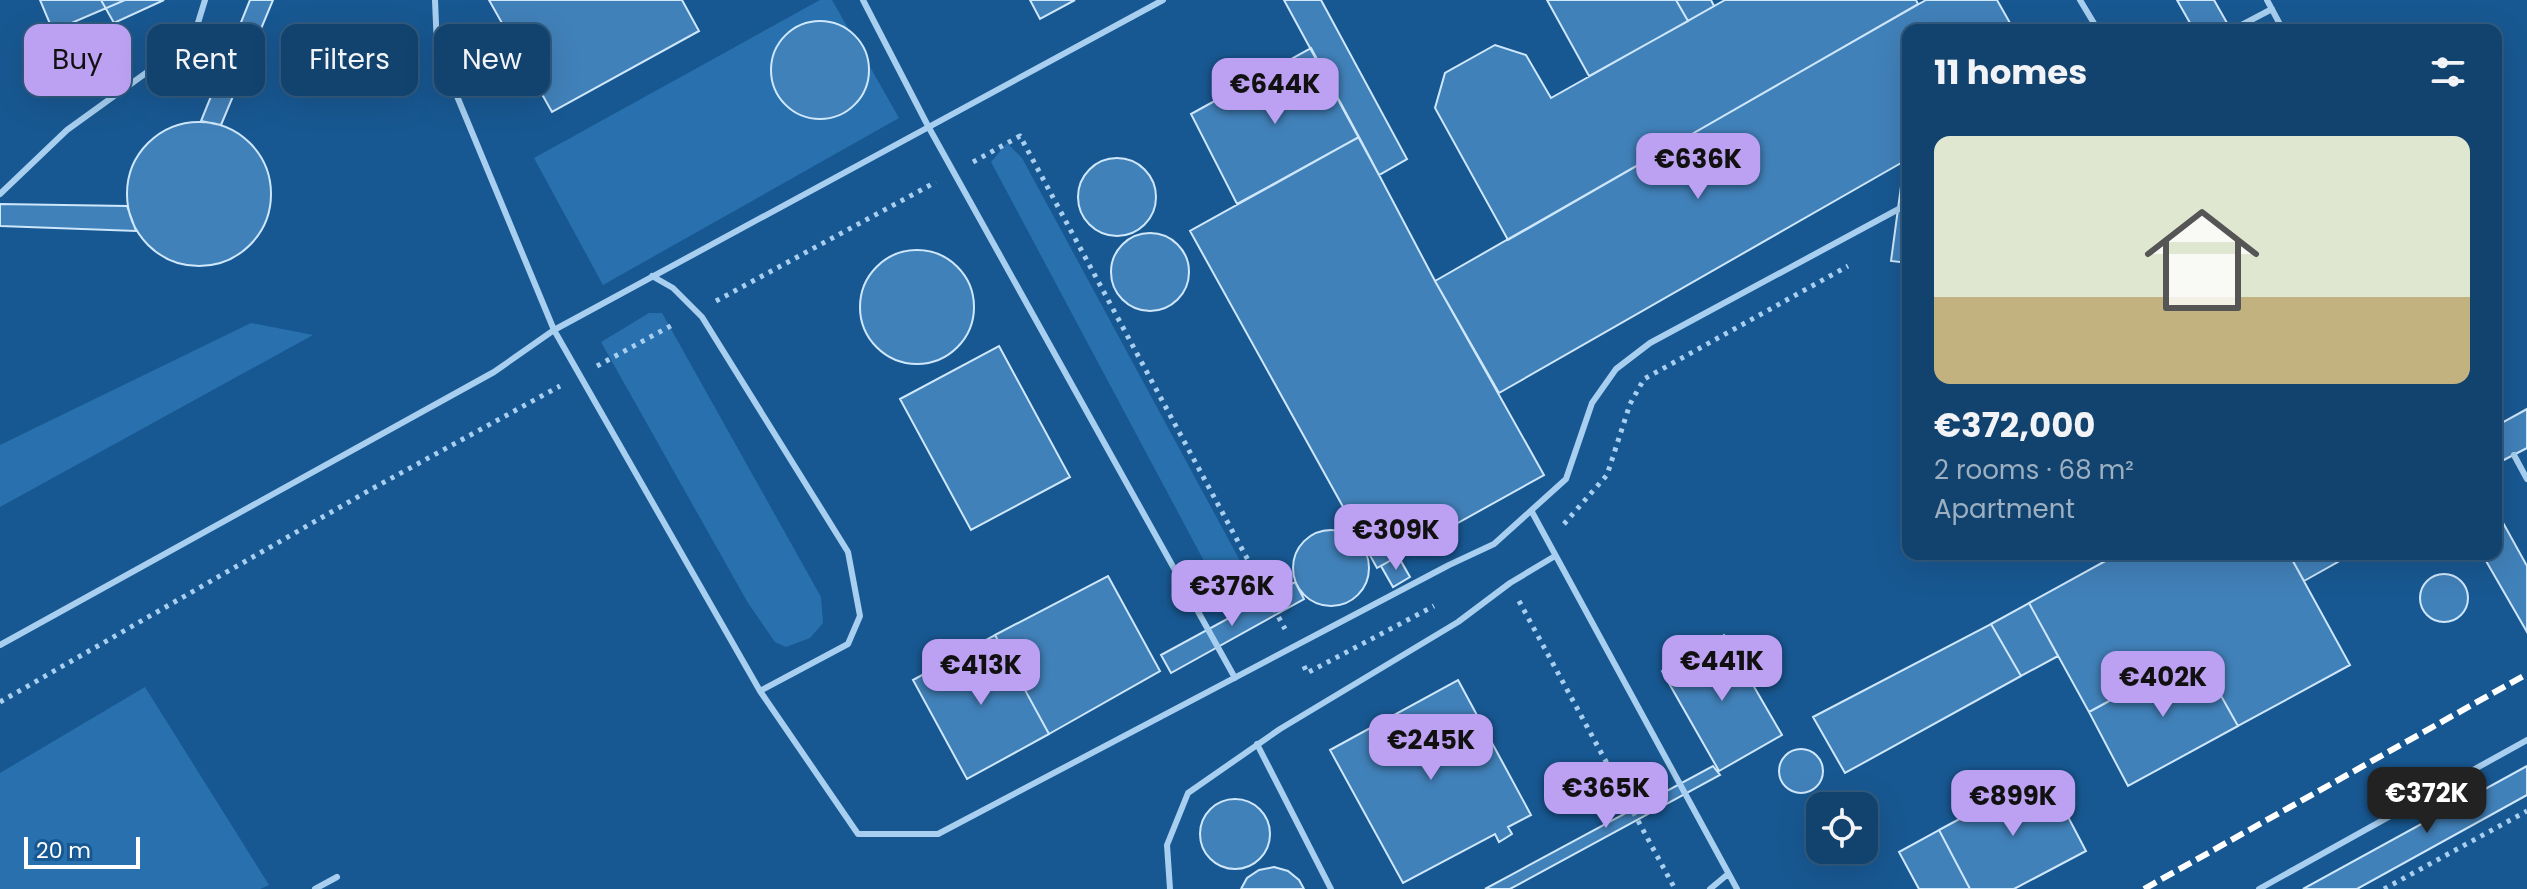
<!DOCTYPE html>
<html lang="en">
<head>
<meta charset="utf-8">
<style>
	body { margin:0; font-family:Poppins,sans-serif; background:#1f4d76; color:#f1f3f6; height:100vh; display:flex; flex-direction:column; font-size:30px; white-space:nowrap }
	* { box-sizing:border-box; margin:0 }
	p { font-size:26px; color:#9cb0c2 }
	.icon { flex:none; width:44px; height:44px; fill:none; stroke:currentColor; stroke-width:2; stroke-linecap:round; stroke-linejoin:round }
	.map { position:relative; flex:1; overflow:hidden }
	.side { position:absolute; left:1902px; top:24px; width:600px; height:536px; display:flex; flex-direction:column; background:#12426e; border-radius:16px; box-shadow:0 8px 32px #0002,0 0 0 2px #315b81 }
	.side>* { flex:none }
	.hud { position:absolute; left:24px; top:24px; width:760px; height:72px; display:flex; gap:16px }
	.tools { position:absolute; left:1806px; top:792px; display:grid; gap:16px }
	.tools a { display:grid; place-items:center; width:72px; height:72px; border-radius:16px; background:#12426e; box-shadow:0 8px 32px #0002,0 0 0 2px #315b81; font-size:40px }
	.scale { position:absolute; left:24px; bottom:20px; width:116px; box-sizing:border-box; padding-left:8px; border:4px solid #fff; border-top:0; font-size:22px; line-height:28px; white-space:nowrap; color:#fff; -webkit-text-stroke:6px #185892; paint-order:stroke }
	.price { position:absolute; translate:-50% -68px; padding:0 18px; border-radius:16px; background:#bca0f2; color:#111; font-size:26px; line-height:52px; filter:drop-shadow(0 2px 4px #0008) }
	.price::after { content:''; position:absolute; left:50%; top:48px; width:24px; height:18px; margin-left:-12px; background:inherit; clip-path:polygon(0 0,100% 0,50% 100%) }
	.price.selected { background:#222; color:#fff }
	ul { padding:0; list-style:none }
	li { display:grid; align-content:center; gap:16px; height:424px; padding:0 32px }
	li span { display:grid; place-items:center; height:248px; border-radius:16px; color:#555 }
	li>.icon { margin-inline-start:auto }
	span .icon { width:144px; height:144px; fill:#fffc; stroke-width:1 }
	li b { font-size:34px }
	h2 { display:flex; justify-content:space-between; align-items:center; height:96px; padding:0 32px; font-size:34px }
	.chip { padding:0 28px; border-radius:16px; background:#12426e; box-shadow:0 8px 32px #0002,0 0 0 2px #315b81; font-size:28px; line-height:72px }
	.chip.selected { background:#bca0f2; color:#111 }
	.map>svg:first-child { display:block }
</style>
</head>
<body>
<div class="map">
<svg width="2527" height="889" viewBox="0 0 2527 889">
	<rect width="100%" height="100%" fill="#185892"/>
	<path fill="#2871ae" d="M 820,0 L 832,0 L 899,118 L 603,285 L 534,158 Z
		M 1007,143 L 1022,158 L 1258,594 L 1238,598 L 1220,591 L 991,162 Z
		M 649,313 L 662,313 L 821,597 L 823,623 L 810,638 L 786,647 L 775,642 L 748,603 L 601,342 Z
		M 251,323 L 313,335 L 0,507 L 0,445 Z
		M 145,687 L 269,885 L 260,889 L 0,889 L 0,773 Z"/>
	<path fill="#4181b9" stroke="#cfe7fb" stroke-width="2" d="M 40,0 L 125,0 L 53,31 Z
		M 101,0 L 164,0 L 114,23 Z
		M 250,0 L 273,0 L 221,125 L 201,121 Z
		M 489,0 L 682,0 L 699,31 L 552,112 Z
		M 1030,0 L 1075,0 L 1040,19 Z
		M 1284,0 L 1321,0 L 1407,159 L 1379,175 Z
		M 1547,0 L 1676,0 L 1688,21 L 1589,76 Z
		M 1676,0 L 1711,0 L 1714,6 L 1688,21 Z
		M 1725,0 L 1916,0 L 1918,4 L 1508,240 L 1435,108 L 1445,73 L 1495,45 L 1526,55 L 1551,98 Z
		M 1926,0 L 1997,0 L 2014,30 L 1908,30 L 1908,159 L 1499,393 L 1435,281 Z
		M 2177,0 L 2214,0 L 2231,30 L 2194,30 Z
		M771 70a49 49 0 1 1 98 0a49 49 0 1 1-98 0Z
		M 1311,48 L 1359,137 L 1237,204 L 1191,114 Z
		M127 194a72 72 0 1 1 144 0a72 72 0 1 1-144 0Z
		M 1359,137 L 1435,281 L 1544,475 L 1377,568 L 1190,231 Z
		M1078 197a39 39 0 1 1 78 0a39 39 0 1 1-78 0Z
		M 1902,179 L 1908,180 L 1908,263 L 1891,261 Z
		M 0,204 L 127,206 L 136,231 L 0,226 Z
		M1111 272a39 39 0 1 1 78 0a39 39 0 1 1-78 0Z
		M860 307a57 57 0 1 1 114 0a57 57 0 1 1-114 0Z
		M 999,346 L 1070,477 L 971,530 L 900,399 Z
		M 2527,409 L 2527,448 L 2496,464 L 2496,426 Z
		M 2496,510 L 2527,566 L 2527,632 L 2482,554 L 2496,554 Z
		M1293 568a38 38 0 1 1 76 0a38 38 0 1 1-76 0Z
		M 2118,554 L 2289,554 L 2350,665 L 2238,726 L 2197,653 L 2089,712 L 2029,603 Z
		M 2289,554 L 2352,554 L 2304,581 Z
		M 1398,556 L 1410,577 L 1393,587 L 1381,566 Z
		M2420 598a24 24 0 1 1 48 0a24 24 0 1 1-48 0Z
		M 1108,576 L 1160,671 L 1049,734 L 995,635 Z
		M 1295,582 L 1304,599 L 1171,673 L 1161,655 Z
		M 2029,603 L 2058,656 L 2021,676 L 1991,624 Z
		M 1991,624 L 2021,676 L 1845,773 L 1813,717 Z
		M 995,635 L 1049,734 L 967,779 L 913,680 Z
		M 1724,635 L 1782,735 L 1719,771 L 1662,671 Z
		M 2197,653 L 2238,726 L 2128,786 L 2089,712 Z
		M 1458,680 L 1531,815 L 1508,827 L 1512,834 L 1499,842 L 1495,834 L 1403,883 L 1330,750 Z
		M1779 771a22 22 0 1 1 44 0a22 22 0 1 1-44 0Z
		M 1713,766 L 1720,775 L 1510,889 L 1485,889 Z
		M 2527,766 L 2527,795 L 2357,889 L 2303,889 Z
		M 2045,773 L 2086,851 L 2014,889 L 1970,889 L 1939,830 Z
		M1200 834a35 35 0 1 1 70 0a35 35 0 1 1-70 0Z
		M 1939,830 L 1970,889 L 1919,889 L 1899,852 Z
		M 1274,867 L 1288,871 L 1299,880 L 1304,889 L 1241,889 L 1247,878 L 1259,870 Z"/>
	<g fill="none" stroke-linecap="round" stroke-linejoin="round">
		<path stroke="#a8cff0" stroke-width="5" stroke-dasharray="4 6" stroke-linecap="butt" d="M 973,162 L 1020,136 L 1285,629
			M 716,301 L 936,182
			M 597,366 L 676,323
			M 1564,524 L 1607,475 L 1630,404 L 1644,379 L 1848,266
			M 1519,601 L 1675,889
			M 1304,666 L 1307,673 L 1434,606
			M 0,702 L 368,491 L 560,386
			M 2384,889 L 2527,811"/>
		<path stroke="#a8cff0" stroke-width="6" d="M 863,0 L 928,126 L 1235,678
			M 1163,0 L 554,330 L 760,691 L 858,834 L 938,834 L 1449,565 L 1494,544 L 1566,479 L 1592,403 L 1616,369 L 1650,343 L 1908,204
			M 2080,0 L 2098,30
			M 2267,0 L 2283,30
			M 2232,30 L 2272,9
			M 0,194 L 67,130 L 193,39 L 205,0
			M 652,276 L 673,288 L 702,317 L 848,552 L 860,616 L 848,644 L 760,691
			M 2496,422 L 2498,425
			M 2514,455 L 2527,479
			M 1532,512 L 1737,889
			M 0,645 L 494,372 L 554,330 L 437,48 L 435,0
			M 1257,744 L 1331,889
			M 315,889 L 337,877
			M 1170,889 L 1167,845 L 1188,793 L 1280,729 L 1458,622 L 1510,583 L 1555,556
			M 1710,889 L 1728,874
			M 2259,889 L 2527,740"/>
		<path stroke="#fff" stroke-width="6" stroke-dasharray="14 6" stroke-linecap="butt" d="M 2144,889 L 2527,674"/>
	</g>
</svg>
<div class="tools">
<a><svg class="icon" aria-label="locate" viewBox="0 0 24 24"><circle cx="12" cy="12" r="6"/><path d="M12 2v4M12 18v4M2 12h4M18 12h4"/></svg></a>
</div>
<div class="scale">20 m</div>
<b class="price" style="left:1275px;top:126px">€644K</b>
<b class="price" style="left:1698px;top:201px">€636K</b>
<b class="price" style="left:1396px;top:572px">€309K</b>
<b class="price" style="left:1232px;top:628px">€376K</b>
<b class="price" style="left:1722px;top:703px">€441K</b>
<b class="price" style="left:981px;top:707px">€413K</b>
<b class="price" style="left:2163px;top:719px">€402K</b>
<b class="price" style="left:1431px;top:782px">€245K</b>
<b class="price" style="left:1606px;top:830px">€365K</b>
<b class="price selected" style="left:2427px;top:835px">€372K</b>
<b class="price" style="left:2013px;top:838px">€899K</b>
<div class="hud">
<a class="chip selected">Buy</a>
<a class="chip">Rent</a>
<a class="chip">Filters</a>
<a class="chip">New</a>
</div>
<section class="side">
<h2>11 homes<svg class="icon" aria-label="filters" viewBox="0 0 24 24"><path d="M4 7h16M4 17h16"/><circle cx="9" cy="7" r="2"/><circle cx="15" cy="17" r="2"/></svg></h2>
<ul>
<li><span style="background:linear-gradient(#dfe7d0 65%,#c2b280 0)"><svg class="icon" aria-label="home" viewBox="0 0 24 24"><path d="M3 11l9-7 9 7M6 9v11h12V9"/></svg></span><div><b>€372,000</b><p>2 rooms · 68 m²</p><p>Apartment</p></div></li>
</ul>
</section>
</div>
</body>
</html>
